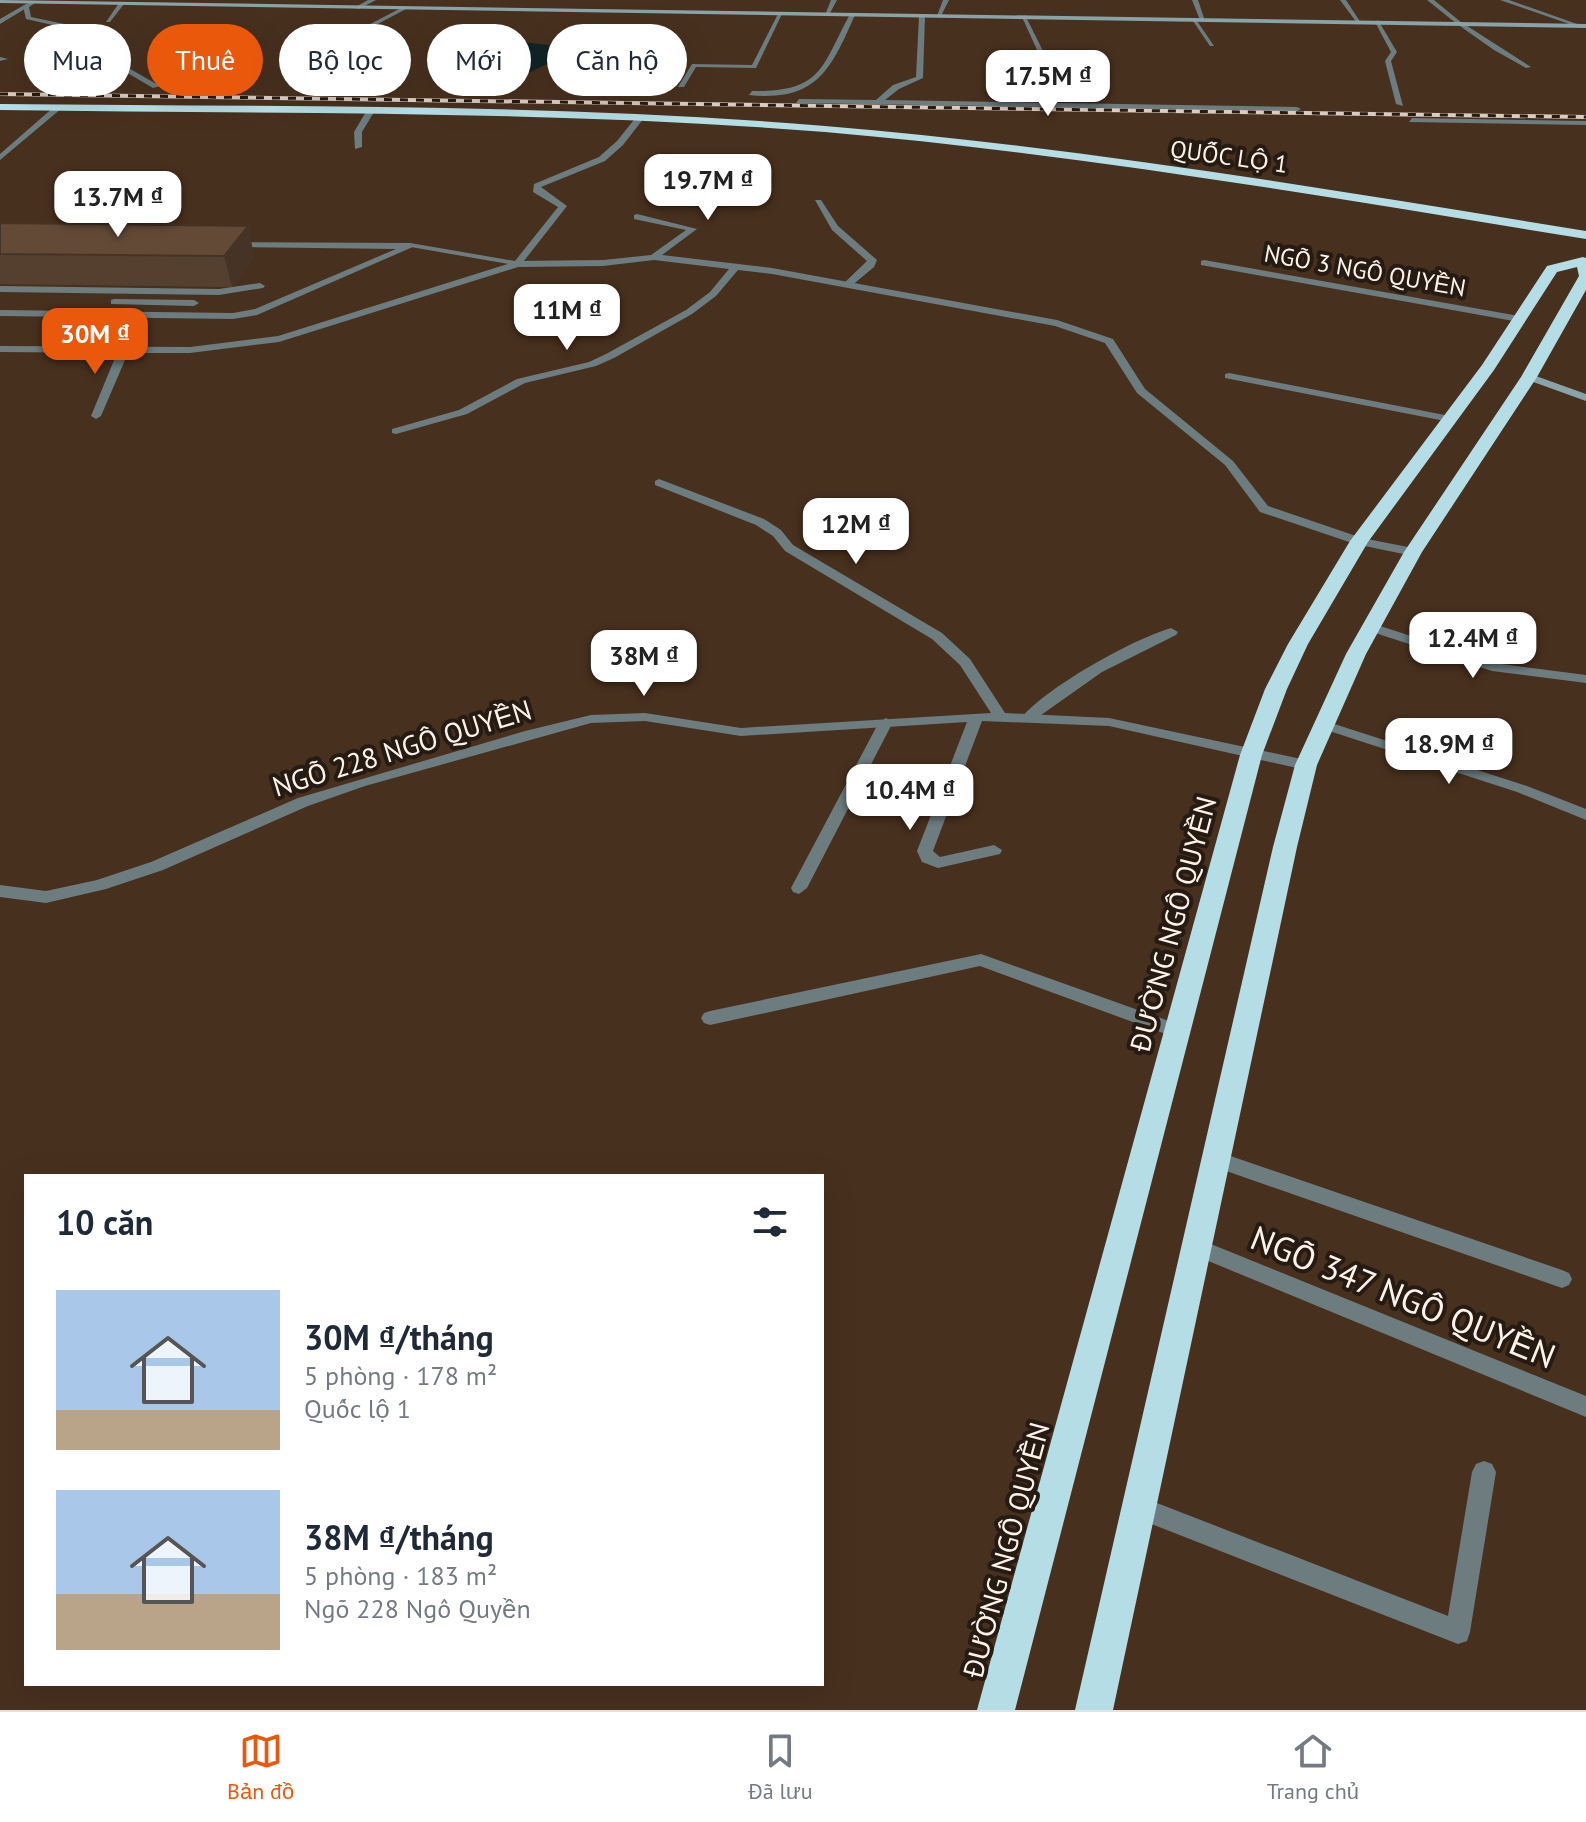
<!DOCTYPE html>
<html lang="vi">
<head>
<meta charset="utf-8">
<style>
	body { margin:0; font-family:"PT Sans",sans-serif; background:#f2f2f3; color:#1f2937; height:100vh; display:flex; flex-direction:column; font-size:30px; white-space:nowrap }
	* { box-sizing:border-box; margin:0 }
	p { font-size:26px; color:#747a83 }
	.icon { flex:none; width:44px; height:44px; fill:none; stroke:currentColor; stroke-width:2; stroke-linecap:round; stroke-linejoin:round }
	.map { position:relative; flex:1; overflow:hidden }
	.sheet { position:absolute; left:24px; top:1174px; width:800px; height:512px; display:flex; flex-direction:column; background:#fff; border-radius:0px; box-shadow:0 8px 32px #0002 }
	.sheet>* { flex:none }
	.top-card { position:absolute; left:24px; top:24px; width:800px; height:72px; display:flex; gap:16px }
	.price { position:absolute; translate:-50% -68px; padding:0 18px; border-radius:16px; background:#fff; color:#222; font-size:26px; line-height:52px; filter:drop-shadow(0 2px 4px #0008) }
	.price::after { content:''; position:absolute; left:50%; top:48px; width:24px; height:18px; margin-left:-12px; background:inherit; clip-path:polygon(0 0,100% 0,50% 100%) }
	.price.on { background:#ea580c; color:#fff }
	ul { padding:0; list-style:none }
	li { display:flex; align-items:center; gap:24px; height:200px; padding:0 32px }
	li span { display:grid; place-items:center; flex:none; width:224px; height:160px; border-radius:0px; color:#555 }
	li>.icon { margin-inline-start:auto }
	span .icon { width:96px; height:96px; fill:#fffc; stroke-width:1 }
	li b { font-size:34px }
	h2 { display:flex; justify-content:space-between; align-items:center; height:96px; padding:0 32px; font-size:34px }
	.chip { padding:0 28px; border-radius:36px; background:#fff; box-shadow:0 8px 32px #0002; font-size:28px; line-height:72px }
	.chip.on { background:#ea580c; color:#fff }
	.tab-bar { display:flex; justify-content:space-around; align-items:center; height:112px; border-top:2px solid #e0e1e3; background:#fff; font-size:22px; color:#747a83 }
	.tab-bar a { display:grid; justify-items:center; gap:4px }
	.tab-bar .on { color:#ea580c }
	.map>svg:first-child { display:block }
</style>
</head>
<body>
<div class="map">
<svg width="1586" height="1710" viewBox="0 0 1586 1710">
	<rect width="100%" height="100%" fill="#48301e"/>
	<path fill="#122427" d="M 506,40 L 580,49 L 504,84 L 428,73 Z"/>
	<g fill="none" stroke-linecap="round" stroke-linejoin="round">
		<path fill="#6c7c7f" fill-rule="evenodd" d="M 368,0 L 376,0 L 359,9 L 354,8 Z
			M 831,0 L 837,0 L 829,15 L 825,15 Z
			M 1192,0 L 1198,0 L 1205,21 L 1200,20 Z
			M 1340,0 L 1346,0 L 1361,23 L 1357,23 Z
			M 119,3 L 124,4 L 110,22 L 106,22 Z
			M 26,4 L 28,7 L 0,24 L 0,19 Z
			M 401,8 L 406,9 L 329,50 L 328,56 L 333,63 L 329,63 L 321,56 L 324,48 Z
			M 779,12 L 782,14 L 756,68 L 696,67 L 684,87 L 678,87 L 692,64 L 752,65 Z
			M 850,14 L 855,15 C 831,69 817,102 749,95 L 752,91 C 822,92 821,68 850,14 Z
			M 1191,18 L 1195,18 L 1214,46 L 1210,46 Z
			M 1457,22 L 1461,22 L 1531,67 L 1526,68 L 1494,50 L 1457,24 Z
			M 0,57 L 8,59 L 0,61 Z
			M 55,106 L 62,108 L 0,160 L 0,154 Z
			M 367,110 L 374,112 L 362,132 L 362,147 L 355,149 L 354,132 Z
			M 637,116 L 644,118 L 623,145 L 605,161 L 541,187 L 567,206 L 520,266 L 405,246 L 410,243 L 515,261 L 558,207 L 533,192 L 534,184 L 599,157 L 617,141 Z
			M 815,200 L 821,200 L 838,226 L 877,260 L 874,267 L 850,287 L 842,285 L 867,261 L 832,230 Z
			M 1204,260 L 1519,316 L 1524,319 L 1519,322 L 1201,265 L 1201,261 Z
			M 1229,373 L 1450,416 L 1456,419 L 1450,422 L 1225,378 L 1225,374 Z
			M 1171,628 L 1178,632 L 1176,635 L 1102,672 L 1034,720 L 1029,721 L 1022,717 C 1049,686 1131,640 1171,628 Z
			M 886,718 L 893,722 L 807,888 L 799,894 L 793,892 L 791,888 L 879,722 Z
			M 981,954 L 1183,1026 L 1186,1031 L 1183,1036 L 1171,1036 L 980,966 L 710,1025 L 704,1023 L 701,1018 L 704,1013 L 710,1011 Z
			M 1216,1151 L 1562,1270 L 1569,1273 L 1572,1279 L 1569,1285 L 1562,1288 L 1209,1165 L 1206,1159 L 1209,1153 Z
			M 1196,1238 L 1586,1396 L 1586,1417 L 1189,1253 L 1186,1247 L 1189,1241 Z
			M 1484,1461 L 1492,1464 L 1496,1472 L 1470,1632 L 1467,1641 L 1458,1644 L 1131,1516 L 1127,1508 L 1131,1500 L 1139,1496 L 1448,1616 L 1472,1472 L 1476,1464 Z"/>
		<path fill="#6c7c7f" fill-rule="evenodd" d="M 943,0 L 949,0 L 940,18 L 937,16 Z
			M 1427,0 L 1434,0 L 1462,23 L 1457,24 Z
			M 1500,0 L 1509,0 L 1580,25 L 1575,26 Z
			M 30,2 L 35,3 L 29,7 L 31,17 L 74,26 L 88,36 L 90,46 L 160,86 L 153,88 L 85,48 L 83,38 L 70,29 L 26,19 L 23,6 Z
			M 922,14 L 925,16 L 923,78 L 899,89 L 885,100 L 1297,107 L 1301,109 L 1297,111 L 796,103 L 799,99 L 876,100 L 893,85 L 916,77 L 919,16 Z
			M 1025,15 L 1049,63 L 1046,69 L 1041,68 L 1043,63 L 1022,17 Z
			M 1378,20 L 1397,52 L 1391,61 L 1403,106 L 1396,104 L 1385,61 L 1391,52 L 1375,22 Z
			M 1412,118 L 1586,121 L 1586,125 L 1409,122 Z
			M 637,214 L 697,229 L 662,255 L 772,268 L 1057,320 L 1113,339 L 1145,389 L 1233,461 L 1268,506 L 1362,538 L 1413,548 L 1419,552 L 1413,556 L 1355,544 L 1260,512 L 1225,465 L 1137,393 L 1105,343 L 1055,326 L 772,274 L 738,270 L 716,296 L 692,314 L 614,358 L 596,366 L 525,383 L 467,414 L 396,434 L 392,433 L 392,429 L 459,410 L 517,379 L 589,362 L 606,354 L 686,310 L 710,292 L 729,269 L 654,260 L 603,266 L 518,267 L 279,342 L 190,353 L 128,353 L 101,416 L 96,419 L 91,416 L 117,353 L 0,352 L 0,346 L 190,347 L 278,336 L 517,261 L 603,260 L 651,255 L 686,230 L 634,219 L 634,215 Z
			M 229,242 L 410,243 L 415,246 L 257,315 L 233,319 L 0,316 L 0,310 L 233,313 L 255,309 L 396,249 L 232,247 L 229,246 Z
			M 260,283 L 265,286 L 263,288 L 219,295 L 0,292 L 0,286 L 219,289 Z
			M 114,299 L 194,300 L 199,303 L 194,306 L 111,304 L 111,300 Z
			M 659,479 L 764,519 L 781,530 L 793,545 L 942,633 L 970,659 L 1005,713 L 1109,718 L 1306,760 L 1313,765 L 1306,770 L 1109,726 L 982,721 L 933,851 L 940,857 L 994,845 L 1002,850 L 1000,854 L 938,868 L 922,862 L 917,851 L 967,722 L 741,736 L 645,721 L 591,723 L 365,786 L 308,806 L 163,870 L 106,889 L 46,903 L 0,897 L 0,885 L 46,891 L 97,880 L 151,862 L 298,798 L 525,731 L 591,715 L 645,713 L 741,728 L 991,713 L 960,665 L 932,639 L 785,551 L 773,536 L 756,525 L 655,485 L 655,481 Z
			M 1371,623 L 1494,663 L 1586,675 L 1586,683 L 1492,671 L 1366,630 L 1364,627 Z
			M 1325,721 L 1527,786 L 1586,809 L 1586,820 L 1517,792 L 1320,728 L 1318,725 Z"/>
		<path fill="#89a4a9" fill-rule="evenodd" d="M 0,0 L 1586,24 L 1586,28 L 0,3 Z
			M 1525,375 L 1533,375 L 1586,394 L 1586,401 L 1525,379 Z"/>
		<path fill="#b4dde5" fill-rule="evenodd" d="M 0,104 C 275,107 550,103 825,126 C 1080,147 1333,190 1586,231 L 1586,239 C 1333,198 1080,154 825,132 C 550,110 275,114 0,110 Z
			M 1583,257 L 1586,258 L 1586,290 L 1537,377 L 1422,552 L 1366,654 L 1317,765 L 1297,847 L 1113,1710 L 1075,1710 L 1273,847 L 1295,765 L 1346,654 L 1404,552 L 1521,377 L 1579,276 L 1577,267 L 1557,272 L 1494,370 L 1368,542 L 1308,644 L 1287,689 L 1262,755 L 1015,1710 L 977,1710 L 1240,755 L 1265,689 L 1288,644 L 1350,541 L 1482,365 L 1547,266 Z"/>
		<defs>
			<path id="rail" d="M 0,94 L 1586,117"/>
		</defs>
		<use href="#rail" stroke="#dbccc1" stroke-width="4"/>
		<use href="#rail" stroke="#261b13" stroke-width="3" stroke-dasharray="8" stroke-linecap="butt"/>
	</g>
	<path fill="#55402f" d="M 0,223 L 248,226 L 254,256 L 232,287 L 0,284 Z"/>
	<path fill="#453426" d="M 248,226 L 254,256 L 232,287 L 224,256 Z"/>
	<path fill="#634a37" stroke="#453426" stroke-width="2" d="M 0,223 L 248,226 L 224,256 L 0,254 Z"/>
	<g text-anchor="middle" stroke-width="8" stroke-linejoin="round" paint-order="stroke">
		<g font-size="24" fill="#fff2e9" stroke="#261b13">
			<text transform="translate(1229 157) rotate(8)" y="8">QUỐC LỘ 1</text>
			<text transform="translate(1365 271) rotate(10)" y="8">NGÕ 3 NGÔ QUYỀN</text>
		</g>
		<g font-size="28" fill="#fff2e9" stroke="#261b13">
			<text transform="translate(402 748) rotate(-17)" y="10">NGÕ 228 NGÔ QUYỀN</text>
			<text transform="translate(1173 924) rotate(-75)" y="10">ĐƯỜNG NGÔ QUYỀN</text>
			<text transform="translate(1006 1550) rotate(-75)" y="10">ĐƯỜNG NGÔ QUYỀN</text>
		</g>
		<g font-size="34" fill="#fff2e9" stroke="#261b13">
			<text transform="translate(1403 1297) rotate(22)" y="12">NGÕ 347 NGÔ QUYỀN</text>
		</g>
	</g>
</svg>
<b class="price" style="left:1048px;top:118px">17.5M ₫</b>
<b class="price" style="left:708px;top:222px">19.7M ₫</b>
<b class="price" style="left:118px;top:239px">13.7M ₫</b>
<b class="price" style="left:567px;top:352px">11M ₫</b>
<b class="price on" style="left:95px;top:376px">30M ₫</b>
<b class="price" style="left:856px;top:566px">12M ₫</b>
<b class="price" style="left:1473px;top:680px">12.4M ₫</b>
<b class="price" style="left:644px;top:698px">38M ₫</b>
<b class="price" style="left:1449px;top:786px">18.9M ₫</b>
<b class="price" style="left:910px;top:832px">10.4M ₫</b>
<div class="top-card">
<a class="chip">Mua</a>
<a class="chip on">Thuê</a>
<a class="chip">Bộ lọc</a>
<a class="chip">Mới</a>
<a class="chip">Căn hộ</a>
</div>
<section class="sheet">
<h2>10 căn<svg class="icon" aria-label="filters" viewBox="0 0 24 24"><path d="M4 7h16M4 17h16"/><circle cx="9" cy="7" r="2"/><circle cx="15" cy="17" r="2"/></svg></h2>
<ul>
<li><span style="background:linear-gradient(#a9c7e8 75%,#b9a48a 0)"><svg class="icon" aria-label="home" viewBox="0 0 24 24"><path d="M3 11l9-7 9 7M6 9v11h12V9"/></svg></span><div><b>30M ₫/tháng</b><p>5 phòng · 178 m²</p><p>Quốc lộ 1</p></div></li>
<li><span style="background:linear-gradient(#a9c7e8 65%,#b9a48a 0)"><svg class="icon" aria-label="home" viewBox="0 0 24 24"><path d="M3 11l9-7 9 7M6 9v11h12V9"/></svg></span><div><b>38M ₫/tháng</b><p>5 phòng · 183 m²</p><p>Ngõ 228 Ngô Quyền</p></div></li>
</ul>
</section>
</div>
<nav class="tab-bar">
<a class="on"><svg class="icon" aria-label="map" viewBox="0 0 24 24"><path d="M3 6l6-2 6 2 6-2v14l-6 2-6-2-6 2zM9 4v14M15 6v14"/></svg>Bản đồ</a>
<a><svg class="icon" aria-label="saved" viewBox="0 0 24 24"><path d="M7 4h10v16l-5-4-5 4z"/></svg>Đã lưu</a>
<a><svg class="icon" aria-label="home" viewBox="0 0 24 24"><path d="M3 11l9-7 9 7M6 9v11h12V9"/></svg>Trang chủ</a>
</nav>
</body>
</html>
